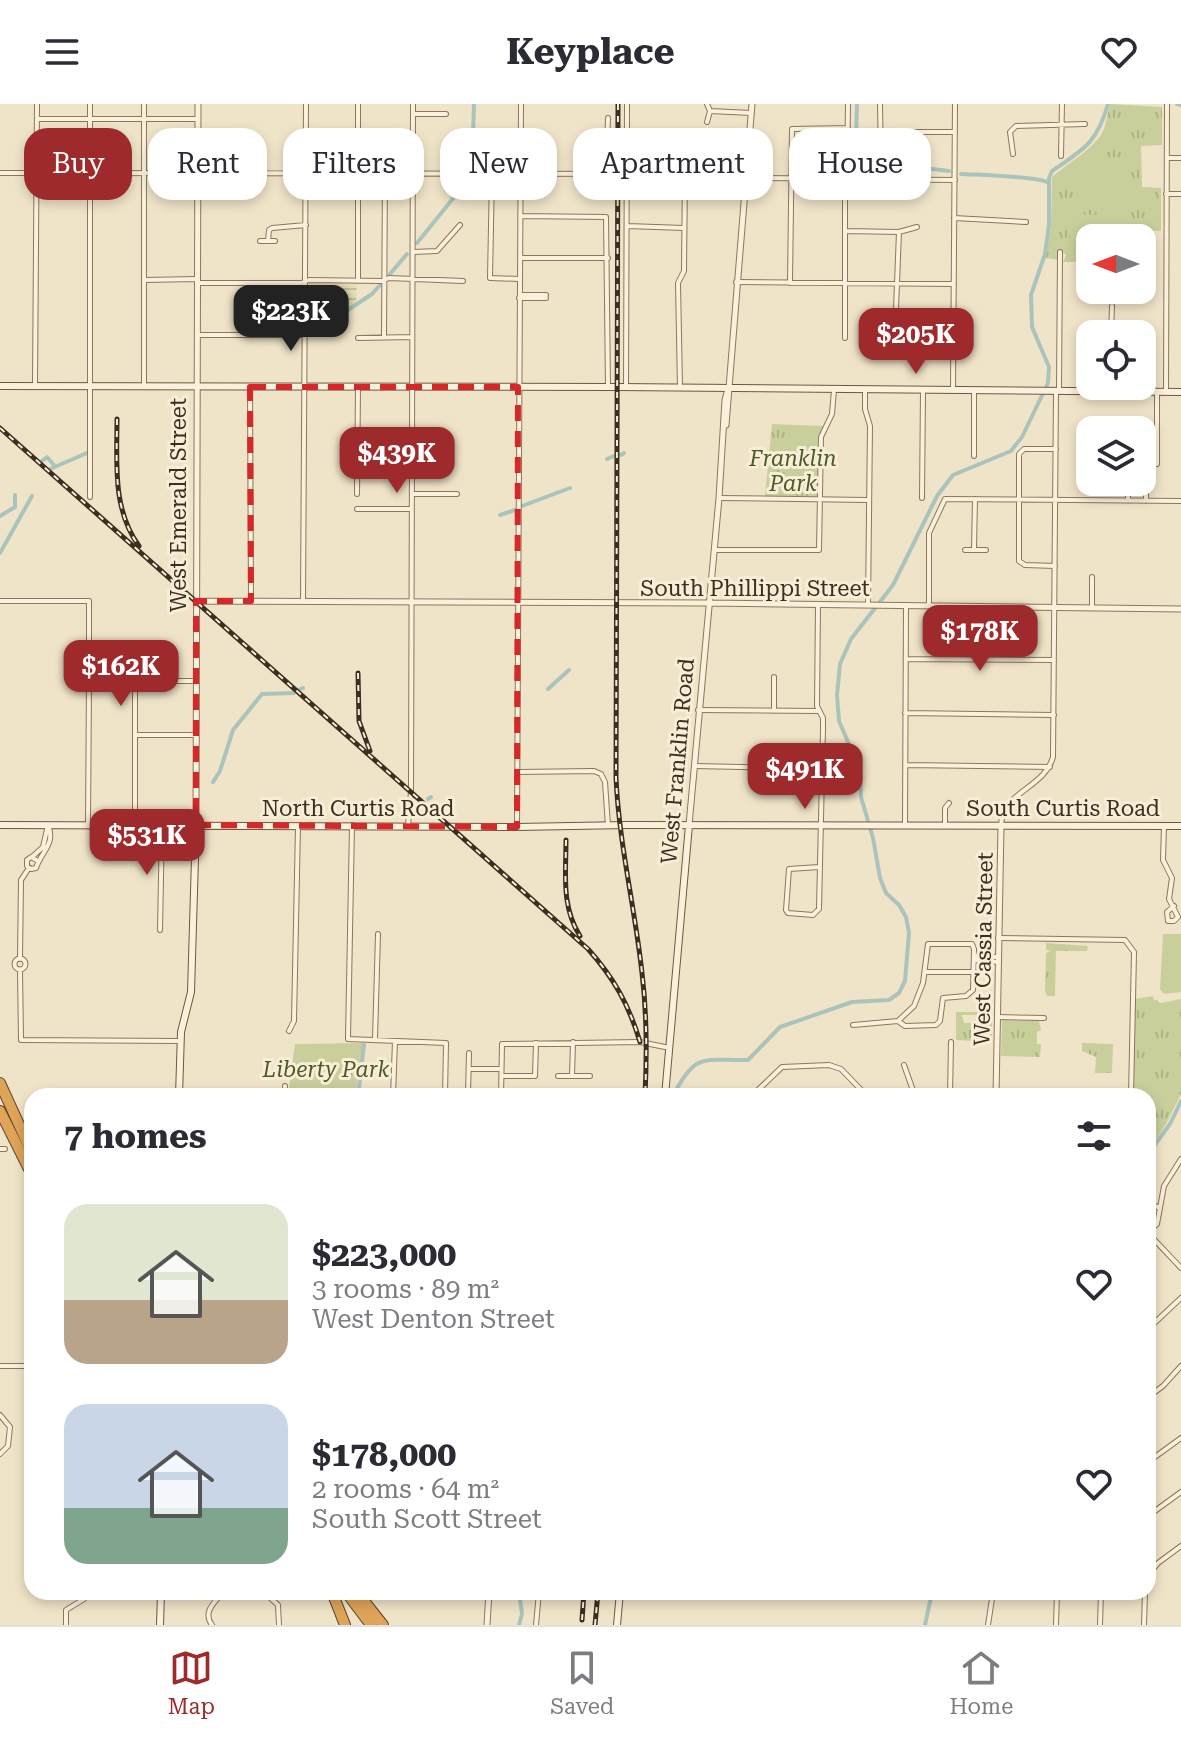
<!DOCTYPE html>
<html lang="en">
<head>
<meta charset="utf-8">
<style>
	body { margin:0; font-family:"Roboto Serif",serif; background:#f7f7f7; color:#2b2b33; height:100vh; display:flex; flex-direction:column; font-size:30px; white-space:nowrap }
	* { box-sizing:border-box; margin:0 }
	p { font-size:26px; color:#7c7c81 }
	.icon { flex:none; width:44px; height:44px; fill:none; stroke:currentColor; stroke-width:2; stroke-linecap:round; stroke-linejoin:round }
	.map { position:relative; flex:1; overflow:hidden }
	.sheet { position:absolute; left:24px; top:984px; width:1132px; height:512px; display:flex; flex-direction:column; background:#fff; border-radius:24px; box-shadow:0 4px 12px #0003 }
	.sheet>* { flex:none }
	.banner { position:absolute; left:24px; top:24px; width:1134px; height:72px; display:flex; gap:16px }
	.needle { width:52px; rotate:270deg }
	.buttons { position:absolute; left:1076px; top:120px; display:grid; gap:16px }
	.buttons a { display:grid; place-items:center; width:80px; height:80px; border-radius:16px; background:#fff; box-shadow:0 4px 12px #0003; font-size:40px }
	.price { position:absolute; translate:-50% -68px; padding:0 18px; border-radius:16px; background:#9e2a2b; color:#fff; font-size:26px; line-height:52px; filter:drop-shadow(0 2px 4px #0008) }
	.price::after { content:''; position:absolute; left:50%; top:48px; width:24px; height:18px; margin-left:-12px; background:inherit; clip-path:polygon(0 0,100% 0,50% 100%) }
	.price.on { background:#222; color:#fff }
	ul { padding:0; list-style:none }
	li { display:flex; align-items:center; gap:24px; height:200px; padding:0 40px }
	li span { display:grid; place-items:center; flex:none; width:224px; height:160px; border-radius:24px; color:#555 }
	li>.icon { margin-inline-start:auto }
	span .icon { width:96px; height:96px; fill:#fffc; stroke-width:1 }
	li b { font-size:34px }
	h2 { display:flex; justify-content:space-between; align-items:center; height:96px; padding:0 40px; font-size:34px }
	.tag { padding:0 28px; border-radius:24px; background:#fff; box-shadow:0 4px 12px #0003; font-size:28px; line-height:72px }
	.tag.on { background:#9e2a2b; color:#fff }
	header { display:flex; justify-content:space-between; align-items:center; height:104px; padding:0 40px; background:#fff; font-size:36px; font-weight:700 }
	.tabs { display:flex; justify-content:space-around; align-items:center; height:112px; border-top:2px solid #e1e1e2; background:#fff; font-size:22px; color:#7c7c81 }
	.tabs a { display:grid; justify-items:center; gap:4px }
	.tabs .on { color:#9e2a2b }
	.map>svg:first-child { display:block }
</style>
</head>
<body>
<header><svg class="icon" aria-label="menu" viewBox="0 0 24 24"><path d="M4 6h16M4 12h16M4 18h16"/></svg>Keyplace<svg class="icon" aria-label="heart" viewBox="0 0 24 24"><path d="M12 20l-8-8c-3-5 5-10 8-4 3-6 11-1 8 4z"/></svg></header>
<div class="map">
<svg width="1181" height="1521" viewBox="0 0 1181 1521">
	<defs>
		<pattern id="farmland-rules" width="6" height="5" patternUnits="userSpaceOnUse" patternTransform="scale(2)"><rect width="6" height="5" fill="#e6deb5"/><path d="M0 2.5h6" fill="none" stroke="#c6bf9b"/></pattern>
		<pattern id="grass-tufts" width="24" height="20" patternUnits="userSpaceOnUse" patternTransform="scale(2)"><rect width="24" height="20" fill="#c9cf9b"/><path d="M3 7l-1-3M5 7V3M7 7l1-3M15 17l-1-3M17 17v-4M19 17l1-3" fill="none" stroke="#aeb285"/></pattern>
	</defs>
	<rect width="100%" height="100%" fill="#f0e4c8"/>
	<path fill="url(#farmland-rules)" d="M 309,179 L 357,180 L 356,200 L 332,214 L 332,206 L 328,206 L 328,189 L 308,189 Z"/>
	<path fill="url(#grass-tufts)" d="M 1110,0 L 1162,3 L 1162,41 L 1141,42 L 1142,83 L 1161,84 L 1161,127 L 1137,126 L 1137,134 L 1090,134 L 1088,181 L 1088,158 L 1063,158 L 1066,151 L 1062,148 L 1057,156 L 1046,154 L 1051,122 L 1052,73 C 1068,59 1089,48 1101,31 C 1106,23 1107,10 1110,0 Z
		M 772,320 L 823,322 L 818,332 L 818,392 L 765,392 Z
		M 1046,839 L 1088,842 L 1087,847 L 1056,847 L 1055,892 L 1047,892 L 1045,887 L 1046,849 L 1051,847 L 1046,846 Z
		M 1153,892 L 1154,896 L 1157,896 L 1160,899 L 1181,895 L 1181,990 L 1166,1020 L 1148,1047 L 1148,992 L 1133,992 L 1135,895 Z
		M 956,908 L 992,908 L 992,911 L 962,911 L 964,919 L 975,919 L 975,915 L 992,916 L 992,927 L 986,927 L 985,917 L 977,917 L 976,932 L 986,933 L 987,928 L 992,929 L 992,938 L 956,936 Z
		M 1002,916 L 1039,917 L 1041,926 L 1037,928 L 1037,940 L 1041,940 L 1040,953 L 1001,952 Z
		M 364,939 L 355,992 L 288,992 L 295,940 Z
		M 1082,939 L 1113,940 L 1112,969 L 1095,969 L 1096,953 L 1082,947 Z"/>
	<path fill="#c9cf9b" d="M 1112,53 L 1128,53 L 1131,57 L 1126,106 C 1097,103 1083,85 1078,58 Z
		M 1071,110 L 1125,112 L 1125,134 L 1090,134 L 1090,140 L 1070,139 Z
		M 1163,830 L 1181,830 L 1181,888 L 1164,890 L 1160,885 Z
		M 332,944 L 351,944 C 353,964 347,979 332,992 L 291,992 L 291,982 L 294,982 L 295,951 L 300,946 L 331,946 Z"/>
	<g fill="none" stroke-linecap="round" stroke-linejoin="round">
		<path stroke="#a9c4bc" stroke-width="4" d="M 857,0 L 856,39 L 859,60 L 892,60 L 949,67
			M 1177,0 L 1181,1
			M 472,67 L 474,0
			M 961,70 C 977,71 1039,72 1049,79
			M 417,139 L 472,71
			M 390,170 L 407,150
			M 315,228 L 372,190 L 380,181
			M 621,351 L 624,349
			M 607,355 L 614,352
			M 42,357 L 47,353 L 54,361
			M 50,365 L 87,349
			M 522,402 L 570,384
			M 500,411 L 515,406
			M 0,412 L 15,403 L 15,391
			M 0,449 L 32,392
			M 548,585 L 569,566
			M 298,586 L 303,584
			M 213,678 L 220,667 L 233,626 L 262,590 L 294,589
			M 428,695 L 431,693
			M 413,711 L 421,701
			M 358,992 L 364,941
			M 673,992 C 696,947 703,957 748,956 L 780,923 L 852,898 L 889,896 L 899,889 L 905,877 L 909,829 L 906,813 L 899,801 L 886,789 L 880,774 L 873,734 L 861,693 L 860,666 L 839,617 L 837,591 L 840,560 L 851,535 L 893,481 L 937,392 L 953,371 L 1011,347 L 1022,333 L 1048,279 L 1049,263 L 1032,223 L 1031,191 L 1045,150 L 1049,121 L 1049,74 L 1052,67 C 1084,45 1097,39 1108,0
			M 1148,1050 L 1170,1020 L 1181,997
			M 519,1521 L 522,1510 L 519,1488
			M 925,1521 L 932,1488"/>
		<defs>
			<path id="minor" d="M 880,0 L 881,55
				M 710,7 L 751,9
				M 413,10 L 446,10
				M 37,15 L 198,15
				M 707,18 L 710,7 L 707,0
				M 881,28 L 955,28
				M 598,29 L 608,29
				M 1013,50 L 1010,28 L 1016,22 L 1085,20
				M 1061,52 L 1062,0
				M 1167,54 L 1181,54
				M 0,69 L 742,70 L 751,74 L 955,76
				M 252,69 L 252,41 L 255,34
				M 606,69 L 608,14
				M 492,70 L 490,174 L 519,175
				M 1166,90 L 1181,90
				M 520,112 L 606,113 L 608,283
				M 954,114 L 1026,118
				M 627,122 L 684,124
				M 845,127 L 899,128 L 917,123
				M 260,137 L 275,137
				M 268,137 L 269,126 L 272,124 L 306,121
				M 413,148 L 437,147 L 460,121
				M 520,154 L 608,154
				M 144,176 L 197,175
				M 358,177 L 358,0
				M 736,178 L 954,180
				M 197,179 L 301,179 L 309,176 L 382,177 L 389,174 L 463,177
				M 790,179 L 792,25 L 848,24
				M 520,191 L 546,191
				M 519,194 L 546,194
				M 1111,230 L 1112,202
				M 197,231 L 305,231
				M 895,231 L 899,128
				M 384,233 L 385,69
				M 358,234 L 412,233
				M 845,234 L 845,75 L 847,72 L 848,0
				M 35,282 L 37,0
				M 144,282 L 144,0
				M 250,283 L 251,497
				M 626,283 L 627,0
				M 680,284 L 678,179 L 684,167 L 685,69
				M 953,286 L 955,0
				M 1059,286 L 1060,148
				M 865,287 L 865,305 L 870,322 L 868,501
				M 1166,288 L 1167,0
				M 1116,326 L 1116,325
				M 974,352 L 974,288
				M 357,390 L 358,283
				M 412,390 L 457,390
				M 90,393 L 90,0
				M 719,394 L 868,396
				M 922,394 L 923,287
				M 1128,397 L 1128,378
				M 1146,397 L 1146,360 L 1157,360 L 1157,288
				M 357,405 L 411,405
				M 714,446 L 819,446 L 821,333 L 832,310 L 834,286
				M 965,446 L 986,446
				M 974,446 L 975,395
				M 1055,462 L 1025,461 L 1019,457 L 1019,350 L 1024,345 L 1056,345
				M 0,497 L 89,497 L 89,547
				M 303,497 L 306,0
				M 818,501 L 817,602 L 823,614 L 823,625 L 819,805 L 813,811 L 788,809 L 786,806 L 789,765 L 819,763
				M 929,501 L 929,429 L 945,395 L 1181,397
				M 1092,503 L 1092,473
				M 906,555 L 1054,556
				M 774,573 L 774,607
				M 698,606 L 819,607
				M 905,609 L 1054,611
				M 135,631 L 196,631
				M 905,661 L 1050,663
				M 695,662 L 823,665
				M 518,668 L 594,667 L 601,670 L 605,678 L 608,722
				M 88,721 L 89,577 L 196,577
				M 135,721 L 135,577
				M 352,721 L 348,935 L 446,939 L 445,992
				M 408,721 L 411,688 L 413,0
				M 905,722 L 906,501
				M 945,722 L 945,704 L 949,699
				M 1001,722 C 1002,687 1044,685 1053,653 L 1056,288
				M 1164,722 L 1163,756 L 1172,774 L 1169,795 L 1178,813 L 1174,817 L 1168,817 L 1167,808 L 1174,802
				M 517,723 L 521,0
				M 32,753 L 43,743 L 48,721
				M 38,757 L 31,753 L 27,756 L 27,762 L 31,765 L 36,764 C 41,748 56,740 48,721
				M 160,826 L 162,721
				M 998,834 L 1125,836 L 1134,848 L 1131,992
				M 974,852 L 998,853
				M14.5 860a5.5 5.5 0 1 1 11 0a5.5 5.5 0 1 1-11 0Z
				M 20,855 L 21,776 L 29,764
				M 974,856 L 998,858
				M 20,866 L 21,936 L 180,937
				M 925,868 L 973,868
				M 997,913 L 1044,914
				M 853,921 L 898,917 L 905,922 L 936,921 L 940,917 L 943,894 L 966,892 L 973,886 L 974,845 L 972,840 L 928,840 L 923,879 L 914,902 L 898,917
				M 289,927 L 294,917 L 298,722
				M 375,935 L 378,830
				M 904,961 L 915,992
				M 469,965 L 501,965
				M 502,972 L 535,972 L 536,939
				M 558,972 L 590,972
				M 572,972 L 573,938
				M 285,992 L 285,982
				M 393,992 L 395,937
				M 468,992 L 469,949
				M 501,992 L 502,940 L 640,938 L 670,944
				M 713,992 L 718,987 L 757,987 L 782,963 L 829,961 L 841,965 L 867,992
				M 950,992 L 951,938
				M 0,1045 L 5,1045
				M 1148,1099 L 1160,1104
				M 1148,1128 L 1157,1120 L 1164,1082 L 1181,1055
				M 1148,1129 L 1181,1164
				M 1148,1225 L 1181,1194
				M 0,1262 L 32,1262
				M 1148,1293 L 1163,1282 L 1181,1262
				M 0,1311 L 10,1323 L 8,1342 L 0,1350
				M 32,1345 L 32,1347
				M 1148,1358 L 1181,1334
				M 1148,1412 L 1181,1388
				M 1148,1471 L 1158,1459 L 1181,1442
				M 264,1488 L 278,1501 L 279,1521
				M 66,1521 L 66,1506 L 84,1495 L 86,1488
				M 212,1521 C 202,1508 215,1498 223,1488
				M 536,1521 L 539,1488
				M 988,1521 L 993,1488
				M 1056,1521 L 1057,1488
				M 1100,1521 L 1101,1488
				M 1144,1521 L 1145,1488"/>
			<path id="tertiary" d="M 726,321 L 752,0
				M 196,497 L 709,499 L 1181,505
				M 196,721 L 198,0
				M 689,721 L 719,394 L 725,296 L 728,285
				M 996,992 L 1001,722
				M 487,1521 L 489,1488"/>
			<path id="secondary" d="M 0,282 L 617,283 L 1181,288
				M 0,721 L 517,723 L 627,721 L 1181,722
				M 179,992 L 181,928 L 191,888 L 196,721
				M 665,992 L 689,721
				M 160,1521 L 161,1488
				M 617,1521 L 620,1488"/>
			<path id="motorway" d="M 0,979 L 32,1049
				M 0,1007 L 32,1071
				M 332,1488 L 345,1521
				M 346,1488 L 371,1521
				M 357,1488 L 383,1521"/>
		</defs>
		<use href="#minor" stroke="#8d765c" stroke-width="6"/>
		<use href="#tertiary" stroke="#8d765c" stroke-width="7"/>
		<use href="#secondary" stroke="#6f573f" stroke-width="8"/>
		<use href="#motorway" stroke="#5b4430" stroke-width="12"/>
		<use href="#minor" stroke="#faf1dc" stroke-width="4"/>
		<use href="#tertiary" stroke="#faf1dc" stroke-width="5"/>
		<use href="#secondary" stroke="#faf1dc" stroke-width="6"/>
		<use href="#motorway" stroke="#e0a458" stroke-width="10"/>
		<defs>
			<path id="rail" d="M 618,0 L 616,674 C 619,740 635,804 642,869 C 647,910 647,951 645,992
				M 117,315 C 117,359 112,405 139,442
				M 0,324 L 588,845 C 614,874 629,901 640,938
				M 358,569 L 359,617 L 370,647
				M 566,736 C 566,770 561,802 580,832
				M 582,1516 L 584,1488
				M 595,1521 L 598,1488"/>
		</defs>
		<use href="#rail" stroke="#3d2e20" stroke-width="5"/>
		<use href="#rail" stroke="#f7eed8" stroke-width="2" stroke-dasharray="6" stroke-linecap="butt"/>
	</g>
	<path fill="none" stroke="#d62828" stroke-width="6" stroke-dasharray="16 10" stroke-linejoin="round" d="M 250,283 L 518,283 L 517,723 L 196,721 L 196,497 L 251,497 Z"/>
	<g text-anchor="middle" stroke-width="6" stroke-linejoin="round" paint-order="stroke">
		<g font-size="22" font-style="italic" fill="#4d5a26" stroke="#f7eed8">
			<text x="793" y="362">Franklin<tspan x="793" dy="25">Park</tspan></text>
			<text x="326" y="973">Liberty Park</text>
		</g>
		<g font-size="22" fill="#3d2e20" stroke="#f7eed8">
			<text transform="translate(178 401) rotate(-90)" y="8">West Emerald Street</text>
			<text x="755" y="492">South Phillippi Street</text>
			<text transform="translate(677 657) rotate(-85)" y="8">West Franklin Road</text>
			<text x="358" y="712">North Curtis Road</text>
			<text x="1063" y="712">South Curtis Road</text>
			<text transform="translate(983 845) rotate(-89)" y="8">West Cassia Street</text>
		</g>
	</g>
</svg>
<div class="buttons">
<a><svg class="needle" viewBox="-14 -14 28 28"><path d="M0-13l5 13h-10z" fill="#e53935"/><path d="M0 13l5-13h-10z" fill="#7c7c81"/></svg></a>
<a><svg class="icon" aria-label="locate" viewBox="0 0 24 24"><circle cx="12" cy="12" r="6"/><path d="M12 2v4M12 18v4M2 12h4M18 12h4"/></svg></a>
<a><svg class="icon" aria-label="layers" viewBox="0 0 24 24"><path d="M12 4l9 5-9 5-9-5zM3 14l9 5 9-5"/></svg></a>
</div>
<b class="price on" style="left:291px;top:249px">$223K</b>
<b class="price" style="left:916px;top:272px">$205K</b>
<b class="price" style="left:397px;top:391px">$439K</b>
<b class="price" style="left:980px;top:569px">$178K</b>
<b class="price" style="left:121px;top:604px">$162K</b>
<b class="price" style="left:805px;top:707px">$491K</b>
<b class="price" style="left:147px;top:773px">$531K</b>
<div class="banner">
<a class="tag on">Buy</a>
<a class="tag">Rent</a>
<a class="tag">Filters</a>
<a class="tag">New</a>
<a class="tag">Apartment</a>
<a class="tag">House</a>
</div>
<section class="sheet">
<h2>7 homes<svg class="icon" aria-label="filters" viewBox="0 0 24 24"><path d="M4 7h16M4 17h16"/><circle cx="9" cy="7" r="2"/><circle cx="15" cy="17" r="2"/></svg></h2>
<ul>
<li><span style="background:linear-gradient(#dfe7d0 60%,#b9a48a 0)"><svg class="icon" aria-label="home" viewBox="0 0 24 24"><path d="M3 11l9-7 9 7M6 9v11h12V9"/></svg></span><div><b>$223,000</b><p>3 rooms · 89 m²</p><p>West Denton Street</p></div><svg class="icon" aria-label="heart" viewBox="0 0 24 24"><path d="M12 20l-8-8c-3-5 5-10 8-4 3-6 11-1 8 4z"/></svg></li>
<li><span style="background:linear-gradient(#c9d6e8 65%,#7fa58c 0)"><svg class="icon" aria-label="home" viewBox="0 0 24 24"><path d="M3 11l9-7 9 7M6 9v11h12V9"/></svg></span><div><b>$178,000</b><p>2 rooms · 64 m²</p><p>South Scott Street</p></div><svg class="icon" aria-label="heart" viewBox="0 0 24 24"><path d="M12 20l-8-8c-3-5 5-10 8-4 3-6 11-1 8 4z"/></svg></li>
</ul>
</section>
</div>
<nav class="tabs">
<a class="on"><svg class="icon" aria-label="map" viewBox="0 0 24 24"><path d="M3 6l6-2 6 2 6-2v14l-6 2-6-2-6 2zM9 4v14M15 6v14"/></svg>Map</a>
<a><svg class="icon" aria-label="saved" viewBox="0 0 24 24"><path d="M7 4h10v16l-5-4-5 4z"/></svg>Saved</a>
<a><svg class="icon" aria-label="home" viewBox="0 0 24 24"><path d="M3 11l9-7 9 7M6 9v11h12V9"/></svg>Home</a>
</nav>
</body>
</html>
